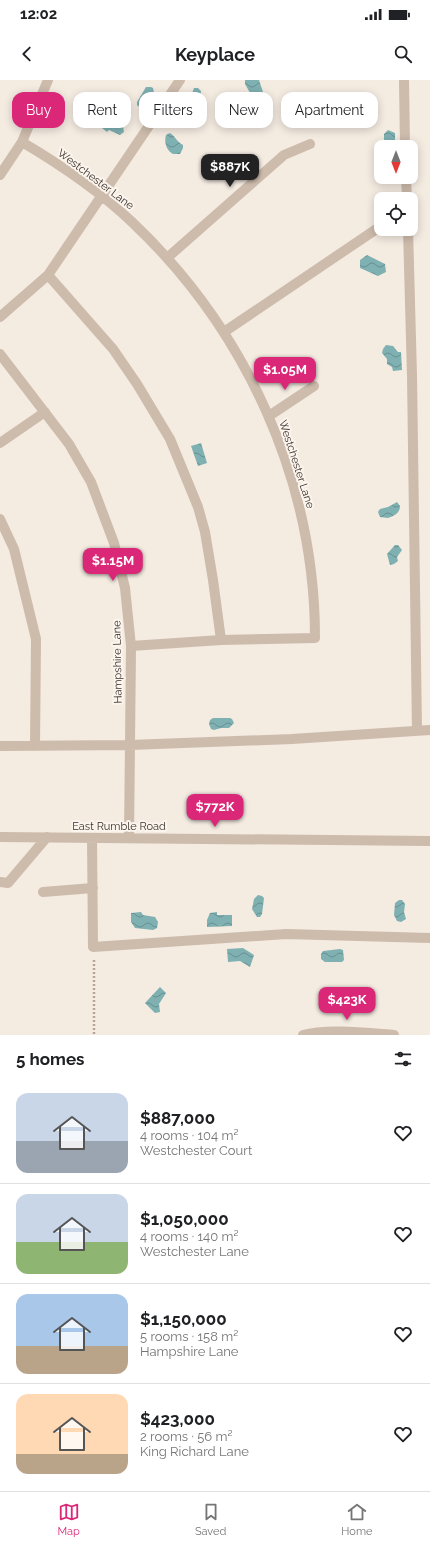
<!DOCTYPE html>
<html lang="en">
<head>
<meta charset="utf-8">
<style>
	body { margin:0; font-family:Raleway,sans-serif; background:#f2f2f2; color:#202124; height:100vh; display:flex; flex-direction:column; font-size:15px; white-space:nowrap }
	* { box-sizing:border-box; margin:0 }
	p { font-size:13px; color:#757577 }
	.icon { flex:none; width:22px; height:22px; fill:none; stroke:currentColor; stroke-width:2; stroke-linecap:round; stroke-linejoin:round }
	.map { position:relative; height:955px; overflow:hidden }
	.sheet { display:flex; flex-direction:column; background:#fff; flex:1 }
	.sheet>* { flex:none }
	.guide { position:absolute; left:12px; top:12px; width:406px; height:36px; display:flex; gap:8px }
	.needle { width:26px; rotate:180deg }
	.fabs { position:absolute; left:374px; top:60px; display:grid; gap:8px }
	.fabs a { display:grid; place-items:center; width:44px; height:44px; border-radius:8px; background:#fff; box-shadow:0 2px 10px #0003; font-size:20px }
	.price { position:absolute; translate:-50% -34px; padding:0 9px; border-radius:8px; background:#db2777; color:#fff; font-size:13px; line-height:26px; filter:drop-shadow(0 1px 2px #0008) }
	.price::after { content:''; position:absolute; left:50%; top:24px; width:12px; height:9px; margin-left:-6px; background:inherit; clip-path:polygon(0 0,100% 0,50% 100%) }
	.price.on { background:#222; color:#fff }
	ul { padding:0; list-style:none }
	li { display:flex; align-items:center; gap:12px; height:100px; padding:0 16px }
	li+li { border-top:1px solid #e0e0e0 }
	li span { display:grid; place-items:center; flex:none; width:112px; height:80px; border-radius:12px; color:#555 }
	li>.icon { margin-inline-start:auto }
	span .icon { width:48px; height:48px; fill:#fffc; stroke-width:1 }
	li b { font-size:17px }
	h2 { display:flex; justify-content:space-between; align-items:center; height:48px; padding:0 16px; font-size:17px }
	.tag { padding:0 14px; border-radius:12px; background:#fff; box-shadow:0 2px 10px #0003; font-size:14px; line-height:36px }
	.tag.on { background:#db2777; color:#fff }
	.status { display:flex; justify-content:space-between; align-items:center; height:28px; padding:0 20px; background:#fff; direction:ltr }
	.status svg { height:11px; fill:currentColor }
	header { display:flex; justify-content:space-between; align-items:center; height:52px; padding:0 16px; background:#fff; font-size:18px; font-weight:700 }
	.menu { display:flex; justify-content:space-around; align-items:center; height:56px; border-top:1px solid #e0e0e0; background:#fff; font-size:11px; color:#757577 }
	.menu a { display:grid; justify-items:center; gap:2px }
	.menu .on { color:#db2777 }
	.map>svg:first-child { display:block }
</style>
</head>
<body>
<div class="status"><b>12:02</b><svg viewBox="0 0 49 12"><path d="M0 12V9h3v3zM5 12V6h3v6zM10 12V3h3v9zM15 12V0h3v12zM26 1h20v11H26zM47 4h2v5h-2z"/></svg></div>
<header><svg class="icon" aria-label="back" viewBox="0 0 24 24"><path d="M15 5l-7 7 7 7"/></svg>Keyplace<svg class="icon" aria-label="search" viewBox="0 0 24 24"><circle cx="10" cy="10" r="6"/><path d="M15 15l6 6"/></svg></header>
<div class="map">
<svg width="430" height="955" viewBox="0 0 430 955">
	<defs>
		<pattern id="water-waves" width="16" height="10" patternUnits="userSpaceOnUse"><rect width="16" height="10" fill="#7fb0b2"/><path d="M0 5q4-4 8 0t8 0" fill="none" stroke="#699091"/></pattern>
	</defs>
	<rect width="100%" height="100%" fill="#f4ebe1"/>
	<path fill="url(#water-waves)" d="M 245,0 L 259,0 L 264,15 L 254,20 L 245,4 Z
		M 146,7 L 151,7 L 153,8 C 156,18 151,25 142,29 L 137,25 L 137,22 Z
		M 194,8 L 198,8 L 201,11 C 200,17 203,20 202,25 L 199,28 L 194,27 L 189,21 Z
		M 110,39 L 115,41 L 123,46 L 124,52 L 120,55 L 109,50 L 107,52 L 102,48 L 104,43 Z
		M 388,50 L 395,53 L 395,67 L 384,67 L 384,54 Z
		M 170,53 C 175,56 177,62 183,65 L 183,68 L 180,74 L 173,74 C 166,70 164,62 166,55 Z
		M 367,175 L 385,184 L 386,192 L 378,196 L 360,188 L 360,180 Z
		M 386,265 L 393,266 L 398,272 L 401,272 L 402,290 L 393,291 L 392,287 L 387,284 L 387,279 L 382,273 L 383,269 Z
		M 201,363 L 207,383 L 198,386 L 191,366 Z
		M 397,422 L 400,426 C 400,433 394,436 388,438 L 380,437 L 378,432 L 380,429 L 388,427 Z
		M 395,465 L 398,465 L 402,470 L 397,477 L 398,481 L 394,484 L 390,485 L 387,474 Z
		M 213,638 L 230,638 L 232,639 L 234,643 L 229,648 L 221,648 L 214,650 L 211,649 L 209,644 L 210,640 Z
		M 258,815 L 262,816 L 264,818 L 262,834 L 260,837 L 257,837 L 252,829 L 254,819 Z
		M 399,820 L 402,820 L 405,824 L 404,832 L 406,839 L 401,842 L 397,841 L 394,835 L 395,823 Z
		M 141,832 L 143,835 L 155,837 L 158,842 L 157,848 L 153,850 L 135,848 L 131,842 L 131,833 Z
		M 217,832 L 217,835 L 232,835 L 232,846 L 207,847 L 207,840 L 210,833 Z
		M 243,868 L 254,875 L 250,887 L 240,881 L 228,882 L 227,869 Z
		M 340,869 L 343,870 L 344,880 L 342,882 L 325,882 L 321,879 L 321,874 L 323,871 Z
		M 160,907 L 166,913 L 159,924 L 160,932 L 155,933 L 145,923 Z"/>
	<g fill="none" stroke-linecap="round" stroke-linejoin="round">
		<path stroke="#b9a596" stroke-width="2.5" stroke-dasharray="2 2" stroke-linecap="butt" d="M 94,880 L 94,955"/>
		<path stroke="#cdbbac" stroke-width="10" d="M 180,0 L 48,195 L 113,269 L 137,304 L 170,359 L 198,427 L 205,452 L 213,500 L 221,560
			M 404,0 L 405,67
			M 22,62 C 61,85 99,111 132,142 C 246,250 315,400 315,558 L 221,560 L 131,566
			M 0,95 L 22,62 L 48,0
			M 406,97 L 407,119
			M 408,149 L 412,296 L 417,650
			M 167,178 L 284,75 L 310,64
			M 0,237 L 48,195
			M 224,252 L 381,146
			M 0,274 L 69,364 L 91,402 L 114,463 L 125,508 L 131,566 L 129,758
			M 269,336 L 314,306
			M 0,363 L 45,332
			M 0,439 L 14,469 L 36,559 L 35,666
			M 0,666 L 130,665 L 292,659 L 430,650
			M 0,757 L 430,761
			M 92,758 L 93,867 L 286,854 L 430,858
			M 0,802 L 8,803 L 47,757
			M 43,812 L 93,808
			M 303,955 C 327,948 368,953 394,955"/>
	</g>
	<g text-anchor="middle" stroke-width="4" stroke-linejoin="round" paint-order="stroke">
		<g font-size="11" fill="#3b302b" stroke="#fbf5ee">
			<text transform="translate(96 99) rotate(37)" y="4">Westchester Lane</text>
			<text transform="translate(297 384) rotate(72)" y="4">Westchester Lane</text>
			<text transform="translate(117 582) rotate(-91)" y="4">Hampshire Lane</text>
			<text x="119" y="750">East Rumble Road</text>
		</g>
	</g>
</svg>
<div class="fabs">
<a><svg class="needle" viewBox="-14 -14 28 28"><path d="M0-13l5 13h-10z" fill="#e53935"/><path d="M0 13l5-13h-10z" fill="#757577"/></svg></a>
<a><svg class="icon" aria-label="locate" viewBox="0 0 24 24"><circle cx="12" cy="12" r="6"/><path d="M12 2v4M12 18v4M2 12h4M18 12h4"/></svg></a>
</div>
<b class="price on" style="left:230px;top:108px">$887K</b>
<b class="price" style="left:285px;top:311px">$1.05M</b>
<b class="price" style="left:113px;top:502px">$1.15M</b>
<b class="price" style="left:215px;top:748px">$772K</b>
<b class="price" style="left:347px;top:941px">$423K</b>
<div class="guide">
<a class="tag on">Buy</a>
<a class="tag">Rent</a>
<a class="tag">Filters</a>
<a class="tag">New</a>
<a class="tag">Apartment</a>
</div>
</div>
<section class="sheet">
<h2>5 homes<svg class="icon" aria-label="filters" viewBox="0 0 24 24"><path d="M4 7h16M4 17h16"/><circle cx="9" cy="7" r="2"/><circle cx="15" cy="17" r="2"/></svg></h2>
<ul>
<li><span style="background:linear-gradient(#c9d6e8 60%,#9aa5b1 0)"><svg class="icon" aria-label="home" viewBox="0 0 24 24"><path d="M3 11l9-7 9 7M6 9v11h12V9"/></svg></span><div><b>$887,000</b><p>4 rooms · 104 m²</p><p>Westchester Court</p></div><svg class="icon" aria-label="heart" viewBox="0 0 24 24"><path d="M12 20l-8-8c-3-5 5-10 8-4 3-6 11-1 8 4z"/></svg></li>
<li><span style="background:linear-gradient(#c9d6e8 60%,#8fb573 0)"><svg class="icon" aria-label="home" viewBox="0 0 24 24"><path d="M3 11l9-7 9 7M6 9v11h12V9"/></svg></span><div><b>$1,050,000</b><p>4 rooms · 140 m²</p><p>Westchester Lane</p></div><svg class="icon" aria-label="heart" viewBox="0 0 24 24"><path d="M12 20l-8-8c-3-5 5-10 8-4 3-6 11-1 8 4z"/></svg></li>
<li><span style="background:linear-gradient(#a9c7e8 65%,#b9a48a 0)"><svg class="icon" aria-label="home" viewBox="0 0 24 24"><path d="M3 11l9-7 9 7M6 9v11h12V9"/></svg></span><div><b>$1,150,000</b><p>5 rooms · 158 m²</p><p>Hampshire Lane</p></div><svg class="icon" aria-label="heart" viewBox="0 0 24 24"><path d="M12 20l-8-8c-3-5 5-10 8-4 3-6 11-1 8 4z"/></svg></li>
<li><span style="background:linear-gradient(#ffd9b3 75%,#b9a48a 0)"><svg class="icon" aria-label="home" viewBox="0 0 24 24"><path d="M3 11l9-7 9 7M6 9v11h12V9"/></svg></span><div><b>$423,000</b><p>2 rooms · 56 m²</p><p>King Richard Lane</p></div><svg class="icon" aria-label="heart" viewBox="0 0 24 24"><path d="M12 20l-8-8c-3-5 5-10 8-4 3-6 11-1 8 4z"/></svg></li>
</ul>
</section>
<nav class="menu">
<a class="on"><svg class="icon" aria-label="map" viewBox="0 0 24 24"><path d="M3 6l6-2 6 2 6-2v14l-6 2-6-2-6 2zM9 4v14M15 6v14"/></svg>Map</a>
<a><svg class="icon" aria-label="saved" viewBox="0 0 24 24"><path d="M7 4h10v16l-5-4-5 4z"/></svg>Saved</a>
<a><svg class="icon" aria-label="home" viewBox="0 0 24 24"><path d="M3 11l9-7 9 7M6 9v11h12V9"/></svg>Home</a>
</nav>
</body>
</html>
